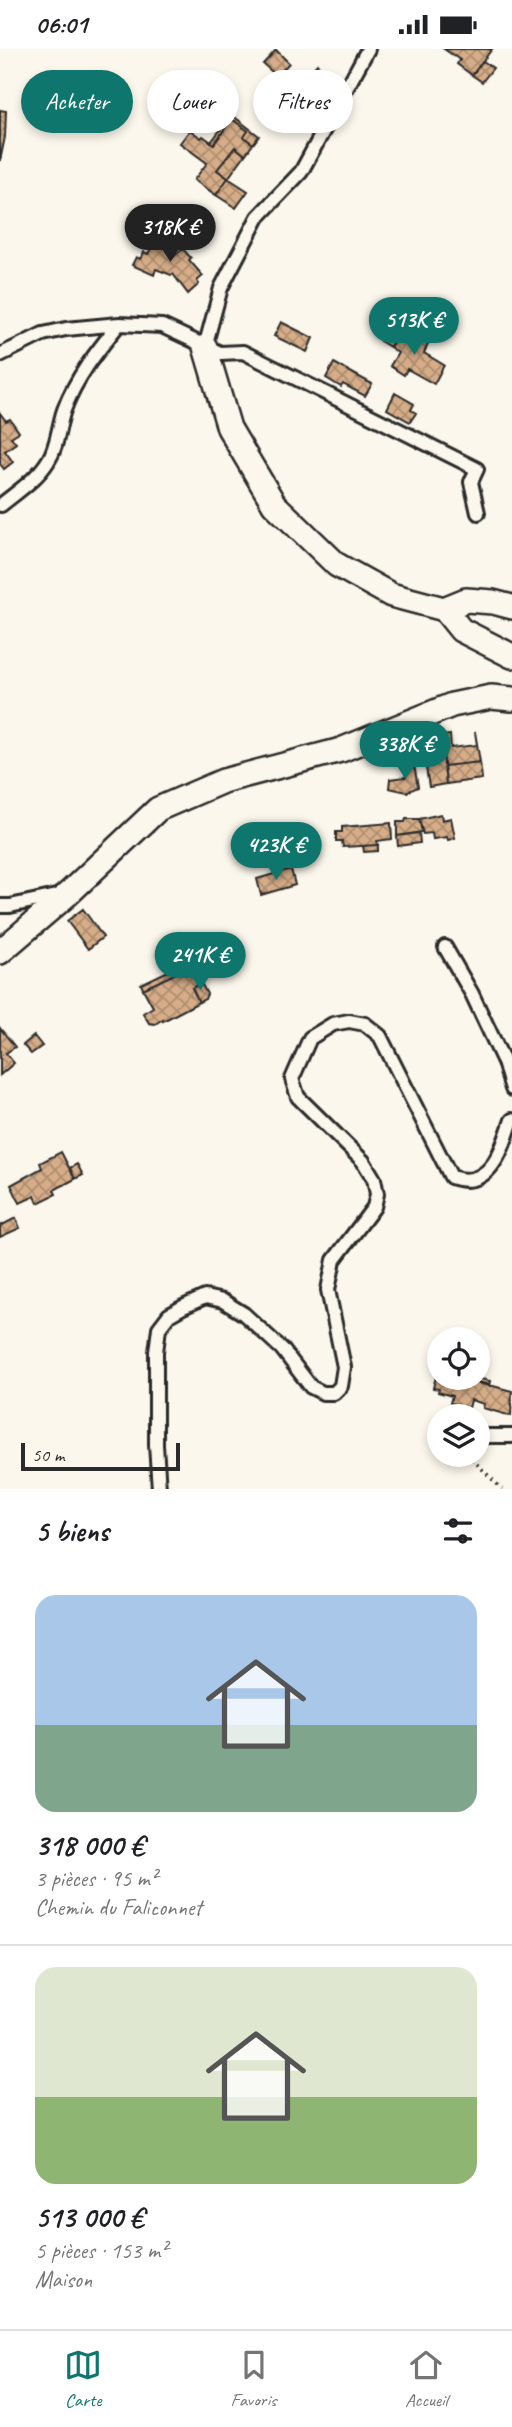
<!DOCTYPE html>
<html lang="fr">
<head>
<meta charset="utf-8">
<style>
	body { margin:0; font-family:Caveat,sans-serif; background:#f6f6f6; color:#202124; height:100vh; display:flex; flex-direction:column; font-size:26px; white-space:nowrap }
	* { box-sizing:border-box; margin:0 }
	p { font-size:23px; color:#757577 }
	.icon { flex:none; width:38px; height:38px; fill:none; stroke:currentColor; stroke-width:2; stroke-linecap:round; stroke-linejoin:round }
	.map { position:relative; height:1440px; overflow:hidden }
	.panel { display:flex; flex-direction:column; background:#fff; flex:1 }
	.panel>* { flex:none }
	.banner { position:absolute; left:21px; top:21px; width:471px; height:63px; display:flex; gap:14px }
	.buttons { position:absolute; left:427px; top:1278px; display:grid; gap:14px }
	.buttons a { display:grid; place-items:center; width:63px; height:63px; border-radius:50%; background:#fff; box-shadow:0 4px 10px #0003; font-size:35px }
	.scale { position:absolute; left:21px; bottom:18px; width:159px; box-sizing:border-box; padding-left:7px; border:4px solid #2b2b2b; border-top:0; font-size:19px; line-height:24px; white-space:nowrap; color:#2b2b2b; -webkit-text-stroke:5px #fbf7ec; paint-order:stroke }
	.price { position:absolute; translate:-50% -60px; padding:0 16px; border-radius:24px; background:#0f766e; color:#fff; font-size:23px; line-height:46px; filter:drop-shadow(0 2px 4px #0008) }
	.price::after { content:''; position:absolute; left:50%; top:42px; width:21px; height:16px; margin-left:-10px; background:inherit; clip-path:polygon(0 0,100% 0,50% 100%) }
	.price.current { background:#222; color:#fff }
	ul { padding:0; list-style:none }
	li { display:grid; align-content:center; gap:14px; height:371px; padding:0 35px }
	li+li { border-top:2px solid #e0e0e0 }
	li span { display:grid; place-items:center; height:217px; border-radius:21px; color:#555 }
	li>.icon { margin-inline-start:auto }
	span .icon { width:126px; height:126px; fill:#fffc; stroke-width:1 }
	li b { font-size:30px }
	h2 { display:flex; justify-content:space-between; align-items:center; height:84px; padding:0 35px; font-size:30px }
	.chip { padding:0 24px; border-radius:32px; background:#fff; box-shadow:0 4px 10px #0003; font-size:24px; line-height:63px }
	.chip.current { background:#0f766e; color:#fff }
	.status { display:flex; justify-content:space-between; align-items:center; height:49px; padding:0 35px; background:#fff; direction:ltr }
	.status svg { height:19px; fill:currentColor }
	.tabs { display:flex; justify-content:space-around; align-items:center; height:98px; border-top:2px solid #e0e0e0; background:#fff; font-size:19px; color:#757577 }
	.tabs a { display:grid; justify-items:center; gap:4px }
	.tabs .current { color:#0f766e }
	.map>svg:first-child { display:block }
</style>
</head>
<body>
<div class="status"><b>06:01</b><svg viewBox="0 0 49 12"><path d="M0 12V9h3v3zM5 12V6h3v6zM10 12V3h3v9zM15 12V0h3v12zM26 1h20v11H26zM47 4h2v5h-2z"/></svg></div>
<div class="map">
<svg width="512" height="1440" viewBox="0 0 512 1440">
	<defs>
		<pattern id="building-cross-hatch" width="8" height="8" patternUnits="userSpaceOnUse" patternTransform="scale(1.75)"><rect width="8" height="8" fill="#d6ad88"/><path d="M0 0l8 8M0 8l8-8" fill="none" stroke="#ae8d6f"/></pattern>
	</defs>
	<rect width="100%" height="100%" fill="#fbf7ec"/>
	<filter id="ink" filterUnits="userSpaceOnUse"><feTurbulence type="fractalNoise" baseFrequency=".0143" numOctaves="2"/><feDisplacementMap in="SourceGraphic" scale="14" xChannelSelector="R" yChannelSelector="G"/><feConvolveMatrix kernelMatrix="1 2 1 2 8 2 1 2 1" color-interpolation-filters="sRGB"/></filter>
	<g filter="url(#ink)">
		<path fill="url(#building-cross-hatch)" stroke="#2b2b2b" stroke-width="2" d="M 444,0 L 492,0 L 472,26 L 457,15 L 460,11 Z
			M 276,1 L 289,14 L 277,27 L 263,15 Z
			M 483,12 L 493,19 L 482,33 L 472,26 Z
			M 317,15 L 320,19 L 308,33 L 305,29 Z
			M 0,61 L 6,62 L 5,88 L 0,112 Z
			M 232,66 L 259,87 L 253,95 L 244,88 L 248,82 L 232,70 L 214,95 L 211,93 Z
			M 232,70 L 248,82 L 244,88 L 253,95 L 245,106 L 235,98 L 217,121 L 228,129 L 216,146 L 194,131 L 207,114 L 180,94 L 190,81 L 201,89 L 203,87 L 214,95 Z
			M 235,98 L 245,106 L 228,129 L 217,121 Z
			M 228,129 L 248,142 L 236,159 L 216,146 Z
			M 158,187 L 173,194 L 169,204 L 174,207 L 183,200 L 191,209 L 189,211 L 203,227 L 197,232 L 199,235 L 188,245 L 173,225 L 171,226 L 156,220 L 154,226 L 132,216 L 136,208 L 140,210 L 144,203 L 148,205 Z
			M 281,273 L 313,289 L 307,303 L 274,287 Z
			M 392,273 L 401,279 L 390,298 L 380,292 Z
			M 401,279 L 428,295 L 424,304 L 444,316 L 434,335 L 407,320 L 404,326 L 390,317 L 398,304 L 390,298 Z
			M 334,314 L 372,335 L 365,347 L 343,335 L 341,338 L 326,329 Z
			M 395,344 L 414,355 L 411,361 L 416,364 L 410,373 L 387,360 Z
			M 0,364 L 6,372 L 10,370 L 19,383 L 11,388 L 16,394 L 5,402 L 13,413 L 4,420 L 0,415 Z
			M 475,683 L 480,713 L 444,717 L 443,704 L 438,704 L 436,688 L 450,686 L 451,699 L 477,696 Z
			M 443,704 L 446,735 L 429,738 L 424,706 Z
			M 480,713 L 482,730 L 446,735 L 444,717 Z
			M 414,716 L 418,738 L 407,743 L 389,739 L 390,730 L 406,728 L 404,717 Z
			M 441,765 L 442,771 L 451,769 L 455,789 L 448,791 L 447,788 L 433,790 L 432,784 L 423,785 L 419,770 Z
			M 406,770 L 419,770 L 422,783 L 397,787 L 397,773 L 405,773 Z
			M 391,774 L 392,790 L 377,792 L 378,796 L 343,798 L 342,792 L 336,792 L 336,783 L 342,783 L 342,778 Z
			M 419,784 L 420,794 L 398,797 L 397,787 Z
			M 378,796 L 378,802 L 364,803 L 363,797 Z
			M 291,820 L 295,836 L 261,846 L 257,830 Z
			M 83,860 L 103,888 L 88,900 L 67,872 Z
			M 195,909 L 205,927 L 199,931 L 191,917 L 143,940 L 141,935 Z
			M 191,917 L 201,934 L 192,939 L 199,953 L 163,972 L 163,970 L 155,975 L 149,974 L 143,964 L 153,958 L 143,940 Z
			M 201,934 L 207,945 L 205,950 L 199,953 L 192,939 Z
			M 0,979 L 15,998 L 6,1004 L 14,1014 L 0,1026 Z
			M 34,987 L 42,997 L 31,1005 L 23,996 Z
			M 61,1103 L 75,1130 L 54,1141 L 56,1145 L 38,1154 L 35,1147 L 20,1154 L 11,1136 L 42,1119 L 40,1114 Z
			M 77,1115 L 83,1126 L 75,1130 L 70,1119 Z
			M 16,1169 L 20,1179 L 0,1188 L 0,1177 Z
			M 436,1328 L 457,1332 L 459,1328 L 512,1342 L 511,1367 L 483,1359 L 484,1355 L 471,1351 L 469,1359 L 450,1354 L 452,1347 L 438,1343 L 439,1340 L 433,1339 Z
			M 472,1328 L 490,1332 L 489,1337 L 471,1332 Z"/>
		<g fill="none" stroke-linecap="round" stroke-linejoin="round">
			<defs>
				<path id="lane" d="M 205,298 L 221,239 L 258,168 L 301,123 L 368,0
					M 0,306 L 43,285 L 66,280 L 119,275 L 162,277 L 220,304 L 243,303 L 477,420 L 471,433 L 478,464
					M 1,456 C 17,443 37,430 48,412 C 58,397 58,378 64,361 C 76,328 98,301 119,275
					M 0,857 L 10,857 L 61,846
					M 445,898 L 472,945 L 504,1013 L 512,1040
					M 478,1387 L 512,1387
					M 159,1440 L 156,1396 L 156,1303 L 159,1279 L 169,1266 L 183,1258 L 205,1248 L 223,1252 L 244,1265 L 282,1300 L 311,1338 L 323,1344 L 334,1344 L 341,1337 L 344,1318 L 328,1241 L 334,1211 L 374,1158 L 377,1145 L 374,1130 L 363,1112 L 298,1048 L 292,1030 L 310,989 L 333,975 L 349,972 L 365,975 L 380,987 L 451,1128 C 490,1142 502,1101 512,1071"/>
				<path id="street" d="M 205,298 L 229,379 L 274,455 L 337,516 L 391,546 L 444,560 L 466,551 L 493,553 L 512,558
					M 444,560 L 461,581 L 512,607
					M 0,903 L 69,844 L 158,760 L 223,732 L 341,701 L 452,656 L 491,648 L 512,650"/>
			</defs>
			<use href="#lane" stroke="#2b2b2b" stroke-width="18"/>
			<use href="#street" stroke="#2b2b2b" stroke-width="28"/>
			<path stroke="#2b2b2b" stroke-width="3.5" stroke-dasharray="2 5" stroke-linecap="butt" d="M 467,1405 L 502,1440"/>
			<use href="#lane" stroke="#fbf7ec" stroke-width="12"/>
			<use href="#street" stroke="#fbf7ec" stroke-width="23"/>
		</g>
	</g>
</svg>
<div class="buttons">
<a><svg class="icon" aria-label="locate" viewBox="0 0 24 24"><circle cx="12" cy="12" r="6"/><path d="M12 2v4M12 18v4M2 12h4M18 12h4"/></svg></a>
<a><svg class="icon" aria-label="layers" viewBox="0 0 24 24"><path d="M12 4l9 5-9 5-9-5zM3 14l9 5 9-5"/></svg></a>
</div>
<div class="scale">50 m</div>
<b class="price current" style="left:170px;top:215px">318K €</b>
<b class="price" style="left:414px;top:308px">513K €</b>
<b class="price" style="left:405px;top:732px">338K €</b>
<b class="price" style="left:276px;top:833px">423K €</b>
<b class="price" style="left:200px;top:943px">241K €</b>
<div class="banner">
<a class="chip current">Acheter</a>
<a class="chip">Louer</a>
<a class="chip">Filtres</a>
</div>
</div>
<section class="panel">
<h2>5 biens<svg class="icon" aria-label="filters" viewBox="0 0 24 24"><path d="M4 7h16M4 17h16"/><circle cx="9" cy="7" r="2"/><circle cx="15" cy="17" r="2"/></svg></h2>
<ul>
<li><span style="background:linear-gradient(#a9c7e8 60%,#7fa58c 0)"><svg class="icon" aria-label="home" viewBox="0 0 24 24"><path d="M3 11l9-7 9 7M6 9v11h12V9"/></svg></span><div><b>318 000 €</b><p>3 pièces · 95 m²</p><p>Chemin du Faliconnet</p></div></li>
<li><span style="background:linear-gradient(#dfe7d0 60%,#8fb573 0)"><svg class="icon" aria-label="home" viewBox="0 0 24 24"><path d="M3 11l9-7 9 7M6 9v11h12V9"/></svg></span><div><b>513 000 €</b><p>5 pièces · 153 m²</p><p>Maison</p></div></li>
</ul>
</section>
<nav class="tabs">
<a class="current"><svg class="icon" aria-label="map" viewBox="0 0 24 24"><path d="M3 6l6-2 6 2 6-2v14l-6 2-6-2-6 2zM9 4v14M15 6v14"/></svg>Carte</a>
<a><svg class="icon" aria-label="saved" viewBox="0 0 24 24"><path d="M7 4h10v16l-5-4-5 4z"/></svg>Favoris</a>
<a><svg class="icon" aria-label="home" viewBox="0 0 24 24"><path d="M3 11l9-7 9 7M6 9v11h12V9"/></svg>Accueil</a>
</nav>
</body>
</html>
